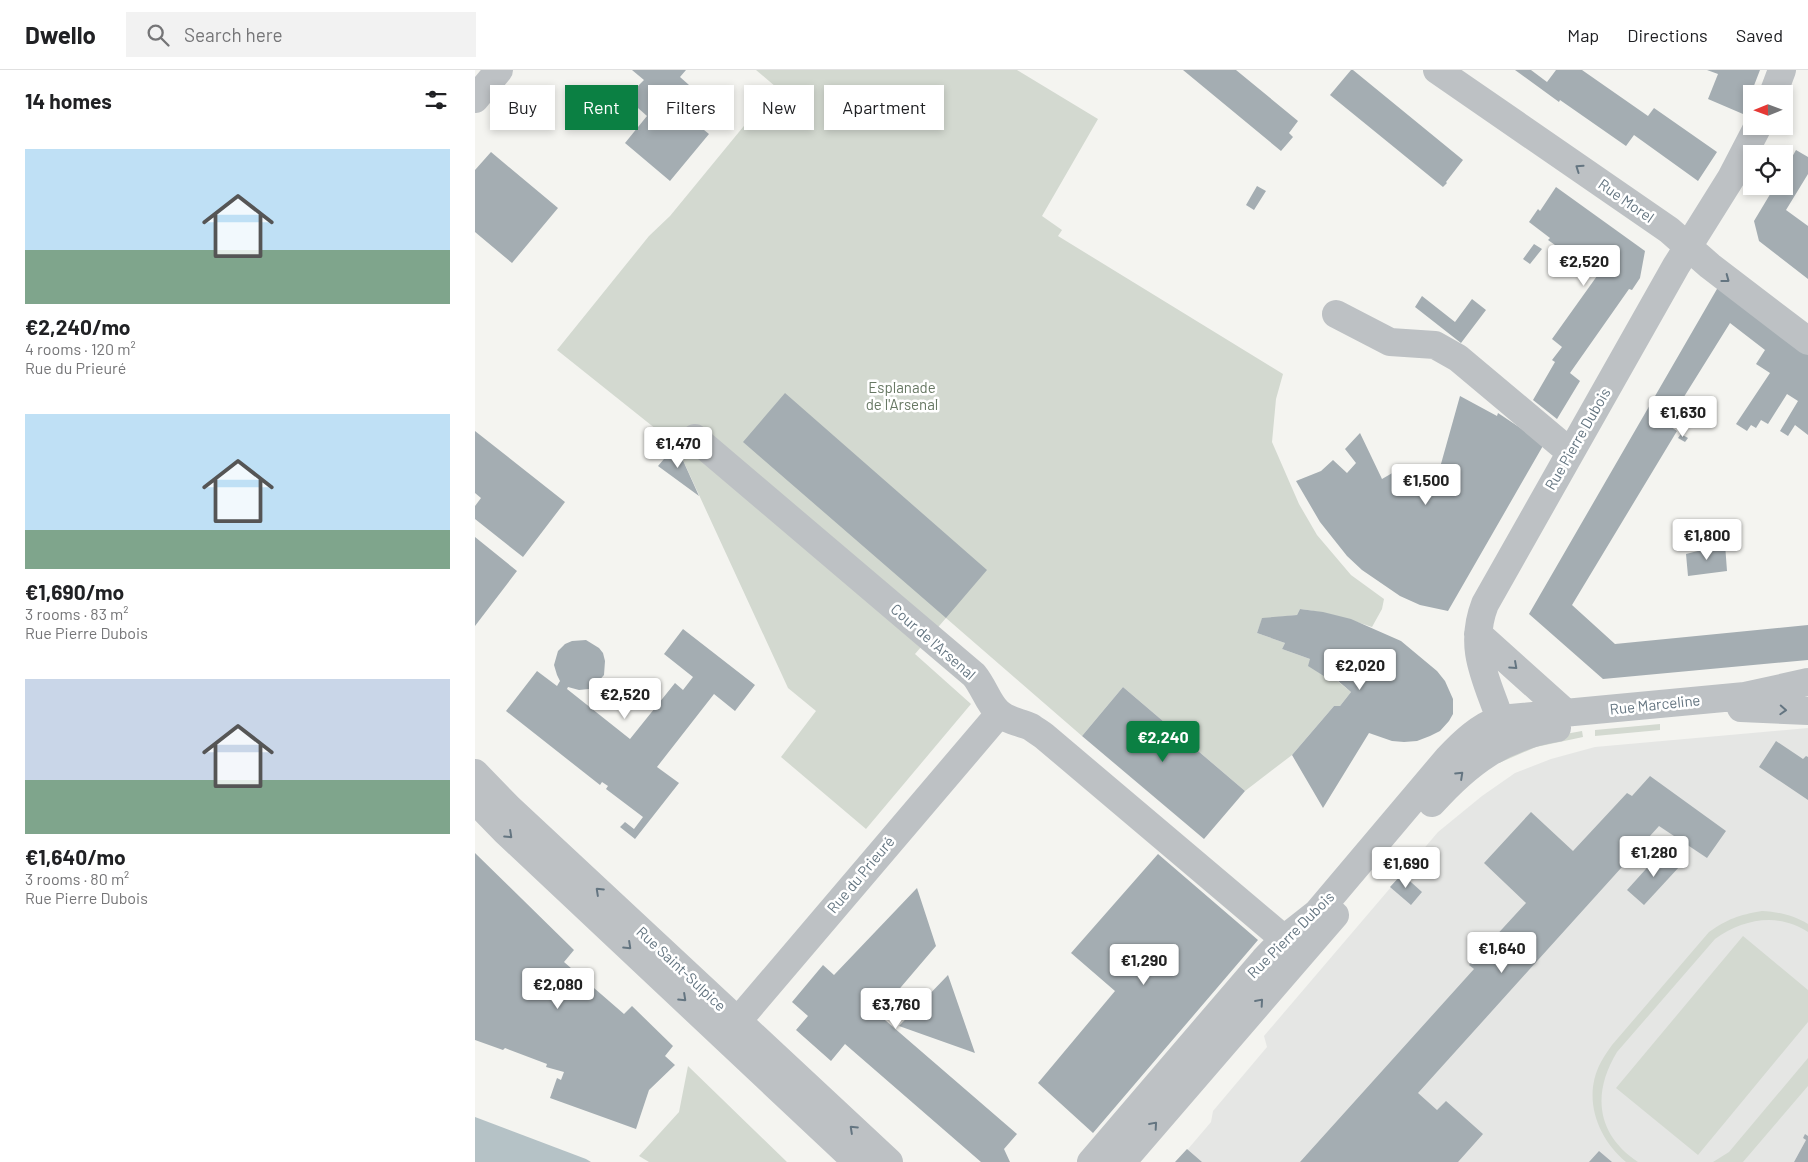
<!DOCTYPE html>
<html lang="en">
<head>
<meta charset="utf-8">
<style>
	body { margin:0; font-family:Barlow,sans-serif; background:#f2f2f2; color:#202124; height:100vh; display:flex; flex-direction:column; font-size:19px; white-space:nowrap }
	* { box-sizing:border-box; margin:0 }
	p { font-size:16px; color:#757577 }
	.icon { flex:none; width:28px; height:28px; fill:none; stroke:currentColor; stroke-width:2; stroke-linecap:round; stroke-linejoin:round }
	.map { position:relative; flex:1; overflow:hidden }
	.side { display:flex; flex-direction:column; background:#fff; width:475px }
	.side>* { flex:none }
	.hud { position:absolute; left:15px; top:15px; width:475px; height:45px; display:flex; gap:10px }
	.needle { width:32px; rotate:269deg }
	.tools { position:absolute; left:1268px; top:15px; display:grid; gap:10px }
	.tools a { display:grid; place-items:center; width:50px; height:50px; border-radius:0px; background:#fff; box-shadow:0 2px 8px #0003; font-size:25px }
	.price { position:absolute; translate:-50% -42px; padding:0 11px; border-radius:5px; background:#fff; color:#222; font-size:16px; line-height:32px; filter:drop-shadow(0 1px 2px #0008) }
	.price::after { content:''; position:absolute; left:50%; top:30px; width:15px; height:11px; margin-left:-8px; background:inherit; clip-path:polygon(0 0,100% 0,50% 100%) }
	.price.current { background:#0b8043; color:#fff }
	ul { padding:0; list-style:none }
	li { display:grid; align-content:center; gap:10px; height:265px; padding:0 25px }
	li span { display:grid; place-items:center; height:155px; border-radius:0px; color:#555 }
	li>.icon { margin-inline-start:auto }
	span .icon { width:90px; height:90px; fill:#fffc; stroke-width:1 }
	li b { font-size:21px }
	h2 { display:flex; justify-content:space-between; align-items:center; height:60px; padding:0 25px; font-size:21px }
	.pill { padding:0 18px; border-radius:0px; background:#fff; box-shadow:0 2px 8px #0003; font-size:18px; line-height:45px }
	.pill.current { background:#0b8043; color:#fff }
	header { display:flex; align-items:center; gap:30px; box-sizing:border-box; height:70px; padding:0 25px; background:#fff; border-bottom:1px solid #e0e0e0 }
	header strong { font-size:24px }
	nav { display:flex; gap:28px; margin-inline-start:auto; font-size:18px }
	.search { width:350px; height:45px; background:#f2f2f2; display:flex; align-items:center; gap:12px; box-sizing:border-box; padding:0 18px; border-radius:0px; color:#757577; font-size:19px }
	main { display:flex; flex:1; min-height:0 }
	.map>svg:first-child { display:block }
</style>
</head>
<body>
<header>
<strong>Dwello</strong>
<div class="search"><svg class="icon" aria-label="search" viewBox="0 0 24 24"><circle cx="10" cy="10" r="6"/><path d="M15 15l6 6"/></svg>Search here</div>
<nav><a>Map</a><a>Directions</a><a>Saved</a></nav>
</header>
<main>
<section class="side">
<h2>14 homes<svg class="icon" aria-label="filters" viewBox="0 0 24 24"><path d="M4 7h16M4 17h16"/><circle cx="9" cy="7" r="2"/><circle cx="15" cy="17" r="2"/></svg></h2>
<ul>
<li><span style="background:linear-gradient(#bfe0f5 65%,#7fa58c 0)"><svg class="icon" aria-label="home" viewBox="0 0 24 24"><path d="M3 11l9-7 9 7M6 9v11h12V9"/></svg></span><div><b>€2,240/mo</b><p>4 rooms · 120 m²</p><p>Rue du Prieuré</p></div></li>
<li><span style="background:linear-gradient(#bfe0f5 75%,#7fa58c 0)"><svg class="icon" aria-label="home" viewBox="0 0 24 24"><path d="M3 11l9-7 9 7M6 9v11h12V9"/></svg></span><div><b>€1,690/mo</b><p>3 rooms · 83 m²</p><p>Rue Pierre Dubois</p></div></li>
<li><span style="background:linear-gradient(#c9d6e8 65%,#7fa58c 0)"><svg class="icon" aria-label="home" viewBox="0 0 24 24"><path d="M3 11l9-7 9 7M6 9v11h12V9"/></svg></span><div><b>€1,640/mo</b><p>3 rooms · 80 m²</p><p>Rue Pierre Dubois</p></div></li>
</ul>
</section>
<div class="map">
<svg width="1333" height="1092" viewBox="0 0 1333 1092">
	<rect width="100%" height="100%" fill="#f4f4f0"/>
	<path fill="#e5e6e4" d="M 1333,658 L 1333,1066 L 1330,1065 L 1328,1068 L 1331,1070 L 1319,1092 L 702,1092 L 736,1052 L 738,1041 L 792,977 L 789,966 L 963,762 L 1007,726 L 1040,703 L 1076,689 L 1120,677 Z"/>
	<path fill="#d3d9d0" d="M 281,0 L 542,0 L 623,49 L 567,146 L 587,160 L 583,166 L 808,304 L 801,329 L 797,372 L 824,434 L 842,465 L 876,505 L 909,529 L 907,539 L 897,557 C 873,549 851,542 825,539 L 822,545 L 787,549 L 782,563 L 810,573 L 807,579 L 835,589 L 876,622 L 865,636 L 859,636 L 817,685 L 770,721 L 648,617 L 607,666 L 471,548 L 440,584 L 496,634 L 391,759 L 306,687 L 341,641 L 313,618 L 201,375 L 82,280 L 174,166 L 195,146 L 301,17 Z
		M 1185,654 L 1185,660 L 1120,666 L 1120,660 Z
		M 1107,661 L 1108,667 L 1061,677 L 1024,693 L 1037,680 L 1079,666 Z
		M 1287,841 C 1304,842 1318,845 1333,854 L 1333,862 C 1303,842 1268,849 1240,869 L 1142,982 C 1117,1023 1121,1064 1163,1092 L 1151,1092 C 1122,1068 1107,1027 1126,992 C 1129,986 1133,981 1137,975 L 1234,862 C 1253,849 1263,845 1287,841 Z
		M 1268,866 L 1333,920 L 1333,952 L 1223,1085 L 1141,1018 Z
		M 1333,988 L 1333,1016 L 1268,1092 L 1238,1092 L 1254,1082 Z
		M 213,996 L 312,1092 L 174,1092 L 164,1086 L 204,1042 Z"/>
	<path fill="#b5c2c6" d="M 0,1047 L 111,1089 L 116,1092 L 0,1092 Z"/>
	<path fill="#a4adb2" d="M 157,0 L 211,0 L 205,7 L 223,23 L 207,42 L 234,64 L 195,111 L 150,73 L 172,46 L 163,38 L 160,29 L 161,18 L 169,10 Z
		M 708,0 L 761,0 L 823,51 L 814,63 L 818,67 L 806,81 Z
		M 876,0 L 878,0 L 988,90 L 971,112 L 972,113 L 968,117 L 855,25 Z
		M 1040,0 L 1056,0 L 1072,12 L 1081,0 L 1107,0 L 1173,46 L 1179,38 L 1242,82 L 1223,111 L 1159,65 L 1151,76 L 1085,30 L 1084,32 Z
		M 1232,0 L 1285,0 L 1268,44 L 1233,29 L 1243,4 Z
		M 1321,80 L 1333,87 L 1333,104 L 1311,140 L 1333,156 L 1333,209 L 1284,171 L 1279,151 L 1300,116 L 1309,116 L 1309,101 Z
		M 16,82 L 83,138 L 37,193 L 0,162 L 0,100 Z
		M 782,116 L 791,121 L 779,140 L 771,135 Z
		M 1081,117 L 1170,181 L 1165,208 L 1157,220 L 1154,219 L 1095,303 L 1105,311 L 1082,349 L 1058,330 L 1080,292 L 1077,290 L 1087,277 L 1077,269 L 1127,199 L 1124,190 L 1108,180 L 1101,190 L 1073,170 L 1075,168 L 1054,152 L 1063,139 L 1065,141 Z
		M 1059,174 L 1067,179 L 1055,194 L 1048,189 Z
		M 1246,212 L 1333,280 L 1333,365 L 1320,355 L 1313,366 L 1305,361 L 1323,331 L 1312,324 L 1293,354 L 1286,350 L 1281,358 L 1276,355 L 1272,361 L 1261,354 L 1295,303 L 1281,294 L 1290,280 L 1255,253 L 1192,354 L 1202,361 L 1097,535 L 1140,574 L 1333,555 L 1333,590 L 1128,609 L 1054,544 Z
		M 947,226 L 980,252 L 997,229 L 1011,240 L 986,273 L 940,237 Z
		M 310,323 L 512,500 L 471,548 L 268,372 Z
		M 985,326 L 1022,346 L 1023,343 L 1069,374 L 973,541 L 945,535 L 925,526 L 887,500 L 872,486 L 845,452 L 821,411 L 846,401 L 858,390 L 872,403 L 881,393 L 870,379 L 885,363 L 907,409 L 919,402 L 919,399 L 942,397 L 942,394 L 964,401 Z
		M 0,361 L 90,432 L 48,487 L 0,449 L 0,436 L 6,428 L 0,423 Z
		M 1206,364 L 1213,368 L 1210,372 L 1203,368 Z
		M 201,375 L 224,426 L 183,396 Z
		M 0,467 L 42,501 L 0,556 Z
		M 1250,474 L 1252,501 L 1213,506 L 1211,484 Z
		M 825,539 L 848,542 L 876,549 L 926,571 L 962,601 L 970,611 L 978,629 L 978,644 L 974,651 L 965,661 L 955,666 L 942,671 L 929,672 L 917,671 L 894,663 L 848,738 L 817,685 L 859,636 L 865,636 L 876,622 L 855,604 L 852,608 L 833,596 L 835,589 L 807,579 L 810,573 L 782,563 L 787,548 L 822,545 Z
		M 208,559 L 280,615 L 260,641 L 239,624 L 182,697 L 204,713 L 160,769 L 145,757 L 150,752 L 159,759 L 168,747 L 131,719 L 133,716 L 127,712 L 125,715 L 31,641 L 62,601 L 82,616 L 85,611 L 82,605 L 79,595 L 83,581 L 90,574 L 97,571 L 111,570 L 124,578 L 128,583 L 130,591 L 129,605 L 120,615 L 114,619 L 104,620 L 93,617 L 92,619 L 155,669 L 200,613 L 208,620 L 218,607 L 189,584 Z
		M 648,617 L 770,721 L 729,769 L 607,666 Z
		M 1301,671 L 1328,689 L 1331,686 L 1333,687 L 1333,730 L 1284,697 Z
		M 1175,706 L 1251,761 L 1232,788 L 1184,756 L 943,1023 L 962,1040 L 971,1031 L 1008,1064 L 983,1092 L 825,1092 L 999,899 L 994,895 L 1051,833 L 1009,793 L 1056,742 L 1098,781 L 1152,723 L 1157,726 Z
		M 1188,780 L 1205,796 L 1169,835 L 1152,820 Z
		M 0,783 L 99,880 L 89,892 L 149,944 L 157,936 L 198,976 L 190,986 L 200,995 L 174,1020 L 161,1059 L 75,1028 L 82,1008 L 86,1010 L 89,1002 L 71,997 L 72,994 L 30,978 L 28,980 L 0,970 Z
		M 683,784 L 783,870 L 618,1063 L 563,1013 L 640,921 L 596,883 Z
		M 927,804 L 947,822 L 936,835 L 915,817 Z
		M 442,818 L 461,876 L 403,944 L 542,1064 L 529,1079 L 535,1092 L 506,1092 L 370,974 L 356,991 L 321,960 L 333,946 L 317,932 L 348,895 L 359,905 Z
		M 473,905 L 500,983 L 424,956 Z
		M 1330,1064 L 1333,1066 L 1333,1092 L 1319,1092 L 1331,1070 L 1328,1068 Z
		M 712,1079 L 727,1092 L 700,1092 Z
		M 1124,1081 L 1137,1092 L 1114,1092 Z"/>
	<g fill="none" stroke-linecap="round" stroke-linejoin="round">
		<path stroke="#bdc1c4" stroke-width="28" d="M 962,0 L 1194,160 L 1235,196 L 1333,271
			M 1298,24 L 1307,0
			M 0,29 L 24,0
			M 861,244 L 915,272 L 960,275 L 983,288 L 1095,382
			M 220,368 L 499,605 C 509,617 513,633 523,642 C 532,651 545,652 556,657 C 560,660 565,663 569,666 L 809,869
			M 1003,564 L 1091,643
			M 1266,638 L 1333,641
			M 1025,649 C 1011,608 993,578 1010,534 L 1201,196 L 1256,108 L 1283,56
			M 0,703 L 34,738 L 414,1092
			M 0,730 L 30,761 L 382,1092
			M 957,733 C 993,693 1027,667 1082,658
			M 250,966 L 524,644
			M 616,1092 L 789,890 L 809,869 L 842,843 L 973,688 C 989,671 1004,657 1025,649 L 1270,626 L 1333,612
			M 647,1092 L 860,845"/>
	</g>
	<defs><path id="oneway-chevron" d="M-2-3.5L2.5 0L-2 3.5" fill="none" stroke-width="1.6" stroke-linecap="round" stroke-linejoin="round" transform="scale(1.25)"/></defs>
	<g stroke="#647581">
		<use href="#oneway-chevron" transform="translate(1104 98) rotate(-145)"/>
		<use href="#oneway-chevron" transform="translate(1251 209) rotate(37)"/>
		<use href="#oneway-chevron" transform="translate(1039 596) rotate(42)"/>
		<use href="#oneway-chevron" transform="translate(1308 640) rotate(3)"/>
		<use href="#oneway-chevron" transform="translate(985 705) rotate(-43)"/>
		<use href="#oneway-chevron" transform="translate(34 765) rotate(43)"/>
		<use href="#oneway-chevron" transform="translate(124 821) rotate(-137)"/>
		<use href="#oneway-chevron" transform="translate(153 876) rotate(43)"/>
		<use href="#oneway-chevron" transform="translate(208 928) rotate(43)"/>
		<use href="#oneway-chevron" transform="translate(785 932) rotate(-49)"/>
		<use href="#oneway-chevron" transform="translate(679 1055) rotate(-49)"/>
		<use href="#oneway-chevron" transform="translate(378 1059) rotate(-137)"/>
	</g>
	<g text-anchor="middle" stroke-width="5" stroke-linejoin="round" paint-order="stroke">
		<g font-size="15" fill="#647581" stroke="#fff">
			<text transform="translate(1151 131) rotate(35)" y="5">Rue Morel</text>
			<text transform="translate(1103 369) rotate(-60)" y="5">Rue Pierre Dubois</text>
			<text transform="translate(458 572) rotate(41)" y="5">Cour de l'Arsenal</text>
			<text transform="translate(1180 635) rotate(-6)" y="5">Rue Marceline</text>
			<text transform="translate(386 805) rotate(-50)" y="5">Rue du Prieuré</text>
			<text transform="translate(816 865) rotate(-45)" y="5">Rue Pierre Dubois</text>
			<text transform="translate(206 899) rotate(43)" y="5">Rue Saint-Sulpice</text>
		</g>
		<g font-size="15" fill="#677863" stroke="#fff">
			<text x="427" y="323">Esplanade<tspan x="427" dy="17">de l'Arsenal</tspan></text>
		</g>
	</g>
</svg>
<div class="tools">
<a><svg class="needle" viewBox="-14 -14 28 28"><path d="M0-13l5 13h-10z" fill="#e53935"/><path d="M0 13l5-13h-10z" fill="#757577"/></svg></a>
<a><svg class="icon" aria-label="locate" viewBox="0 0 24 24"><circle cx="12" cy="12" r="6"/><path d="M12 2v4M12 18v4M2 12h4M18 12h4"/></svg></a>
</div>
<b class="price" style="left:1109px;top:217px">€2,520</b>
<b class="price" style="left:1208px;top:368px">€1,630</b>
<b class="price" style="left:203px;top:399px">€1,470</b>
<b class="price" style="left:951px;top:436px">€1,500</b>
<b class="price" style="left:1232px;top:491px">€1,800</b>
<b class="price" style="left:885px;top:621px">€2,020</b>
<b class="price" style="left:150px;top:650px">€2,520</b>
<b class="price current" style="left:688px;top:693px">€2,240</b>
<b class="price" style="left:1179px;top:808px">€1,280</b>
<b class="price" style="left:931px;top:819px">€1,690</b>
<b class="price" style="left:1027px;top:904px">€1,640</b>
<b class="price" style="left:669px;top:916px">€1,290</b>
<b class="price" style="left:83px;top:940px">€2,080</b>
<b class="price" style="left:421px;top:960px">€3,760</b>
<div class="hud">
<a class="pill">Buy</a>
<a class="pill current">Rent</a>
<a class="pill">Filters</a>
<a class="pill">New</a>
<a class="pill">Apartment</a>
</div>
</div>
</main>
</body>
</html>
